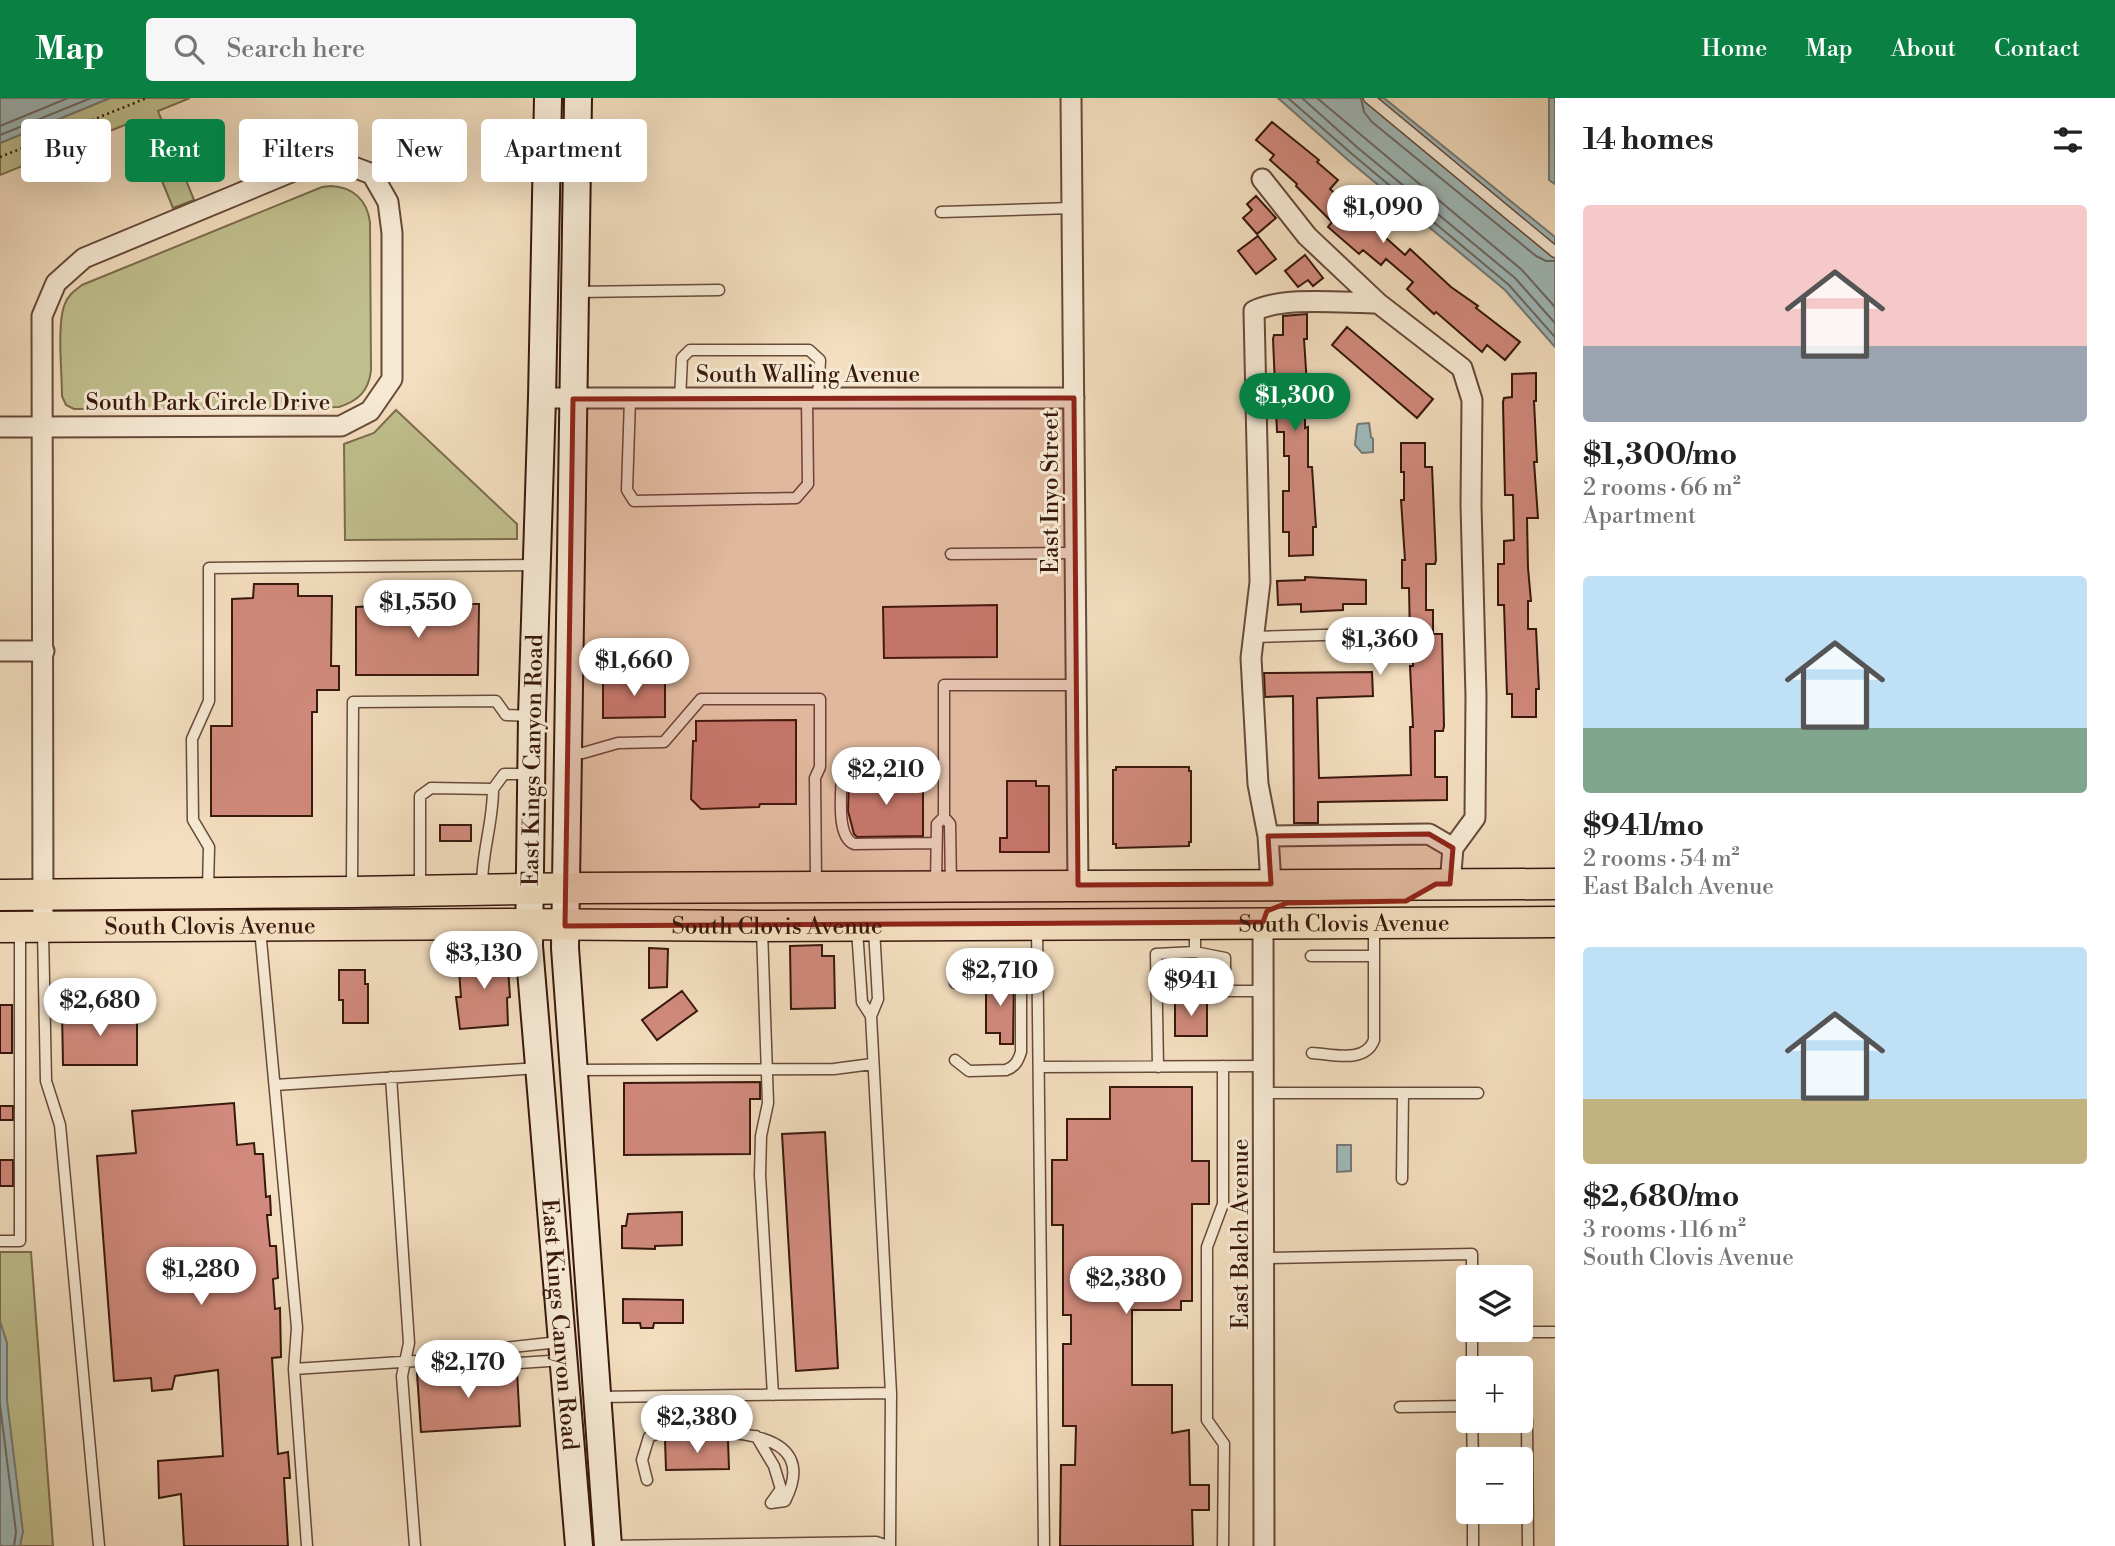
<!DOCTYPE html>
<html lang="en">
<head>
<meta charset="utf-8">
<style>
	body { margin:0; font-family:"Libre Bodoni",serif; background:#f6f6f6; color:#222; height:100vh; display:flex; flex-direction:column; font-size:26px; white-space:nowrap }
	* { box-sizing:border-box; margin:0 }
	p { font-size:23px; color:#767676 }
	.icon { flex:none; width:38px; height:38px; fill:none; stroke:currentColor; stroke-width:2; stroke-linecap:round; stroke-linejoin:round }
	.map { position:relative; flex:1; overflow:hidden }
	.details { display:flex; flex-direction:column; background:#fff; width:560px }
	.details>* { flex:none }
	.banner { position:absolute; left:21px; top:21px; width:665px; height:63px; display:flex; gap:14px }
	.buttons { position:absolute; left:1456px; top:1167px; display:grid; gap:14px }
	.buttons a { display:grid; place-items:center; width:77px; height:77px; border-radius:7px; background:#fff; box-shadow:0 7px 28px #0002; font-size:35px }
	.price { position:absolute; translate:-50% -60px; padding:0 16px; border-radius:24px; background:#fff; color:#222; font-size:23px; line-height:46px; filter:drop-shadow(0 2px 4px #0008) }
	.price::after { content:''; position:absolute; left:50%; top:42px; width:21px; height:16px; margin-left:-10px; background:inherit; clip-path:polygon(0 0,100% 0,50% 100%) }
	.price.current { background:#0b8043; color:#fff }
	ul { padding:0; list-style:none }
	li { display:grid; align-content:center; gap:14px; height:371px; padding:0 28px }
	li span { display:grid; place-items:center; height:217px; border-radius:7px; color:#555 }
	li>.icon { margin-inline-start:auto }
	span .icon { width:126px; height:126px; fill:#fffc; stroke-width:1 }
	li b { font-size:30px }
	h2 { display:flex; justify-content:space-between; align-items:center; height:84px; padding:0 28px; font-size:30px }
	.pill { padding:0 24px; border-radius:7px; background:#fff; box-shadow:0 7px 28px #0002; font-size:24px; line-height:63px }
	.pill.current { background:#0b8043; color:#fff }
	header { display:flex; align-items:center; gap:42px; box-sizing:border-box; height:98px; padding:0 35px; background:#0b8043; color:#fff }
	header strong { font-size:33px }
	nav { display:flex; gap:38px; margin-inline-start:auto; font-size:24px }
	.search { width:490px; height:63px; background:#f6f6f6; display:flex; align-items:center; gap:18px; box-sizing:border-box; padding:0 24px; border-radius:7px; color:#767676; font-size:26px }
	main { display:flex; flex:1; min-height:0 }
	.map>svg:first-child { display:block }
</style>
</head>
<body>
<header>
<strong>Map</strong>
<div class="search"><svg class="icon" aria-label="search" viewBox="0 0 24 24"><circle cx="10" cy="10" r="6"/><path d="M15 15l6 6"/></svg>Search here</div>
<nav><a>Home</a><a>Map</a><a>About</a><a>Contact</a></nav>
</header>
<main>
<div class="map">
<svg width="1555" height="1448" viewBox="0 0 1555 1448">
	<rect width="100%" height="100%" fill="#f3debf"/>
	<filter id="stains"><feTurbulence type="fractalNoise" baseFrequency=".00286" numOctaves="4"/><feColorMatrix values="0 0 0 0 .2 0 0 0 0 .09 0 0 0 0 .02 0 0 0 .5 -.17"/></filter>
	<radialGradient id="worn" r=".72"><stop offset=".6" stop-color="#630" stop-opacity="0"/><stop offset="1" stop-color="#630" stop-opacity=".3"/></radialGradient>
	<path fill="#c0c08e" stroke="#7c6c4e" stroke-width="2" d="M 110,0 L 190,0 L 158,13 L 194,102 L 173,110 L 137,22 L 0,77 L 0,45 Z
		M 331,88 C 353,89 367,102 370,124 L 371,272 C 369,293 358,303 339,309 L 74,311 L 66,307 L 62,298 C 62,275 57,229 64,208 C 67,198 74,193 82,187 L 322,89 Z
		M 396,312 L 517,426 L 517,441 L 345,442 L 344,346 L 374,335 Z
		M 0,1154 L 31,1154 L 53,1448 L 0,1448 Z"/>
	<path fill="#9fbabb" stroke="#767975" stroke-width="2" d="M 0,0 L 110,0 L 0,45 Z
		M 1278,0 L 1384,0 L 1555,139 L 1555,249 L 1505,192 L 1348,62 Z
		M 1549,0 L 1555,0 L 1555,86 L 1549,82 Z
		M 1369,325 L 1371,339 L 1373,341 L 1373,354 L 1362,355 L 1355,347 L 1357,328 L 1358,326 Z
		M 1337,1047 L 1351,1047 L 1351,1073 L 1337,1074 Z
		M 0,1223 L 7,1245 L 7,1302 L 23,1434 L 20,1448 L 0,1448 Z"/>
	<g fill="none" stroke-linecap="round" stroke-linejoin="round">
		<path stroke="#6c6964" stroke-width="2" d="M 1288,0 L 1352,56 L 1509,187 L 1555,239
			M 1302,0 L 1358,50 L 1515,180 L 1555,225
			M 1317,0 L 1522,172 L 1555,209
			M 1361,0 L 1364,14 L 1372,24 L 1536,158 L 1546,163 L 1555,163
			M 0,28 L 68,0
			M 0,37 L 91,0
			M 0,1307 L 16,1434 L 14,1448"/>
	</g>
	<path fill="#d18a7d" stroke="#38180d" stroke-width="2" d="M 1272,24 L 1319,62 L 1317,64 L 1338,82 L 1330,91 L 1351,110 L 1365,118 L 1377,129 L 1376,131 L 1405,157 L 1410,151 L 1451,189 L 1478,208 L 1476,210 L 1520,244 L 1505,262 L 1487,247 L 1482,254 L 1436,214 L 1434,216 L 1407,191 L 1413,184 L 1386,161 L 1381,167 L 1363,152 L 1359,156 L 1328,129 L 1332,124 L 1296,88 L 1297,86 L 1270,62 L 1274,57 L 1256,42 Z
		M 1256,98 L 1276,120 L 1257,136 L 1243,120 L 1252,112 L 1247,106 Z
		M 1258,138 L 1276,161 L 1256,176 L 1238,153 Z
		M 1305,157 L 1323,180 L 1313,188 L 1308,182 L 1298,189 L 1285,173 Z
		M 1307,216 L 1307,241 L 1304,241 L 1308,302 L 1305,302 L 1305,330 L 1308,329 L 1308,369 L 1312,369 L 1316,429 L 1313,429 L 1313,457 L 1289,458 L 1289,434 L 1283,434 L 1283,393 L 1289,393 L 1289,358 L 1284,358 L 1284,334 L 1277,334 L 1273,241 L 1274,237 L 1283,237 L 1283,218 Z
		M 1347,229 L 1433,301 L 1417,320 L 1332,247 Z
		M 1536,275 L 1536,303 L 1534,303 L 1537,364 L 1534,364 L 1538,420 L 1527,420 L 1528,470 L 1531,503 L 1528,503 L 1528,531 L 1536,531 L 1539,591 L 1536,591 L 1536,619 L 1512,619 L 1512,596 L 1507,596 L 1504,507 L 1498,507 L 1498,466 L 1504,466 L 1504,443 L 1514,442 L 1513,397 L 1505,397 L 1503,304 L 1504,300 L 1512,299 L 1512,276 Z
		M 1401,345 L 1425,345 L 1425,369 L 1432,369 L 1436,462 L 1435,466 L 1426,466 L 1426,512 L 1433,512 L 1433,536 L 1442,536 L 1444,628 L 1443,633 L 1435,633 L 1435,679 L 1447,679 L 1447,702 L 1318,704 L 1318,725 L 1294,725 L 1293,598 L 1265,599 L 1264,575 L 1372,574 L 1373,598 L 1317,600 L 1319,680 L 1411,677 L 1410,629 L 1413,629 L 1410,568 L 1413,568 L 1413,540 L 1410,541 L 1409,490 L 1402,490 L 1402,462 L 1405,462 L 1401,402 L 1404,402 L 1404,374 L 1401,374 Z
		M 1305,479 L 1366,482 L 1366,506 L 1343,506 L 1343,512 L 1301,514 L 1301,506 L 1278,507 L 1277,483 L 1305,482 Z
		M 254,486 L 298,486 L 298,498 L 332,498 L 331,568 L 339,568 L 339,592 L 317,592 L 317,614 L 312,614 L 312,718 L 211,718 L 211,628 L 232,628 L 232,501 L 253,500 Z
		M 417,506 L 479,506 L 478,577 L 356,577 L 356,509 Z
		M 997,507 L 997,559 L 884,560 L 883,509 Z
		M 603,580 L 665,580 L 665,619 L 603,620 Z
		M 796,622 L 796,706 L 760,706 L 759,709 L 701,711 L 691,701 L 693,643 L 696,643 L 696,623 Z
		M 1116,669 L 1189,669 L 1189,673 L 1191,673 L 1191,744 L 1189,744 L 1189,748 L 1116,750 L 1116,746 L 1113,746 L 1113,672 L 1116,672 Z
		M 923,680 L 923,738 L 857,739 L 854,736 L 848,713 L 849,681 Z
		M 1007,683 L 1036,683 L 1036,688 L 1049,688 L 1049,754 L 1000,754 L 1000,740 L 1007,740 Z
		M 440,727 L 471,727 L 471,743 L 440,743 Z
		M 822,847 L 822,858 L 834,858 L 835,910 L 791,911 L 790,848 Z
		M 649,850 L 668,851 L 667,889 L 649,890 Z
		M 507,854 L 510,899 L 507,900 L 508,927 L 460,931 L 456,899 L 461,899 L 458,859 Z
		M 339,872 L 365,872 L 365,886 L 368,886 L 368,925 L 343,925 L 343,902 L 339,902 Z
		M 986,879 L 1014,879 L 1013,946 L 1000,946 L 1000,935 L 986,935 Z
		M 682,893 L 697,913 L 657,942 L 642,922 Z
		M 1175,903 L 1207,903 L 1207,938 L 1175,938 Z
		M 0,907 L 12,907 L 12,955 L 0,955 Z
		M 62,913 L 137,913 L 137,967 L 63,967 Z
		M 760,984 L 760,1001 L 750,1001 L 750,1056 L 624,1057 L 624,985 Z
		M 1110,989 L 1192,989 L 1192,1063 L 1209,1063 L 1209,1106 L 1192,1106 L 1192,1203 L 1181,1203 L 1181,1212 L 1132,1212 L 1132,1287 L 1172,1287 L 1172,1335 L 1189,1332 L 1190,1387 L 1209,1387 L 1209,1412 L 1192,1412 L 1193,1448 L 1060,1448 L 1061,1367 L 1075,1367 L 1076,1328 L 1063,1328 L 1063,1246 L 1071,1246 L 1071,1217 L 1063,1217 L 1063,1127 L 1052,1127 L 1052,1062 L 1067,1062 L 1067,1021 L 1110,1021 Z
		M 234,1005 L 237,1047 L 254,1045 L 255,1056 L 263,1056 L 266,1099 L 270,1098 L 271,1117 L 267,1117 L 270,1148 L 276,1148 L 278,1180 L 273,1181 L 275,1211 L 280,1210 L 281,1259 L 272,1260 L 278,1356 L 288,1354 L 290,1380 L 284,1380 L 288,1448 L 184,1448 L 181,1396 L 159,1400 L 158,1363 L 223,1358 L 218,1272 L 175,1278 L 172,1291 L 152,1293 L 151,1280 L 114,1283 L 97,1058 L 136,1055 L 132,1013 Z
		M 0,1008 L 13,1008 L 13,1022 L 0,1022 Z
		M 825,1034 L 838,1270 L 796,1273 L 782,1036 Z
		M 0,1062 L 13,1062 L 13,1088 L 0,1088 Z
		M 682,1114 L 682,1147 L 655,1148 L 655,1151 L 622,1150 L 622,1128 L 626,1128 L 628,1116 Z
		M 623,1201 L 683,1202 L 683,1225 L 654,1225 L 653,1230 L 641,1230 L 640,1225 L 623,1225 Z
		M 497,1270 L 504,1273 L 517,1273 L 520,1328 L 421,1334 L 417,1275 Z
		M 665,1341 L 728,1342 L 729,1371 L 666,1372 Z"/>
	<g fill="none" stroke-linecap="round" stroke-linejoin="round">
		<defs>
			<path id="lane" d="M 1369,0 L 1555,154
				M 941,114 L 1072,110
				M 577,194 L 719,192
				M 630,301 L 627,392 L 634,403 L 796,400 L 808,386 L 807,301
				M 680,301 L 682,260 L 690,252 L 809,252 L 820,262 L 818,301
				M 951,456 L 1075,455
				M 1253,539 L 1356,536
				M 569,655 L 583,655 L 618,645 L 664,644 L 701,601 L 820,601 L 820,669 L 815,680 L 816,784
				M 860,657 L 842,672 C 842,691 835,738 854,746 L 936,745
				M 944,719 L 944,587 L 1076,587
				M 936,785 L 937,726 L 944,719 L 950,726 L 951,787
				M 482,787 C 482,753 493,725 493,691
				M 352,790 L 353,604 L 496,603 L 506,617 L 530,618
				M 420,790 L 420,698 L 431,690 L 493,691 L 504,676 L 530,676
				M 208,791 L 209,749 L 193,722 L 192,641 L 209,603 L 209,470 L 537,467
				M 1037,829 L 1044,1448
				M 260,831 L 297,1230 L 294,1271 L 307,1448
				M 762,832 L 768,1005 L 761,1038 L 760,1077 L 773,1297
				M 857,832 L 862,904 L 871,918 L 878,901 L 874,831
				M 43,833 L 46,983 L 60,1027 L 99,1448
				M 1195,854 L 1225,860 L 1225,893
				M 1311,858 L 1374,858
				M 955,885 L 1002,863 L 1009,862 L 1021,870 L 1021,954 C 1018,963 1015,969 1006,972 L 969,973 L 955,962
				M 1157,893 L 1263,893
				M 871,918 L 891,1295 L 890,1448
				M 1312,955 C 1332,956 1365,966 1374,942 L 1374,827
				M 1039,969 L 1264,968
				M 1158,969 L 1156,856 L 1195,854 L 1195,829
				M 576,972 L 834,971 L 872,966
				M 391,979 L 409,1245 L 402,1278 L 415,1448
				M 275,987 L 539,970
				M 1264,995 L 1478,995
				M 1402,1081 L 1403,995
				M 0,1143 L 20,1143 L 20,833
				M 1265,1160 L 1472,1156 L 1472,1180
				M 1472,1232 L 1472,1270
				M 1514,1234 L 1555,1234
				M 493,1258 L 504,1266 L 564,1262
				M 294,1271 L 493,1258 L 503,1250 L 559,1244
				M 598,1299 L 891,1295
				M 1400,1309 L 1468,1308
				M 1527,1322 L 1528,1448
				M 1472,1323 L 1473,1362
				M 756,1338 L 774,1368 L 781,1391 L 771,1405
				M 647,1382 L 642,1362 L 649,1339 L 660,1334 C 705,1334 826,1323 785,1403 L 771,1405
				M 1473,1414 L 1473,1448
				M 609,1448 L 876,1444 L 888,1448
				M 1223,1448 L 1224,1346 L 1207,1322 L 1207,1149 L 1223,1106 L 1223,968"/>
			<path id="street" d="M 1071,0 L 1078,787
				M 1262,81 L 1307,138 L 1378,205 L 1462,270 L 1472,302 L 1471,407 L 1476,598 L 1475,720 L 1453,750 L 1450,786
				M 1378,205 C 1343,205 1283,198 1254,213 L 1260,484 L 1251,560 L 1258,686 L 1268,738 L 1429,736 L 1453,750
				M 542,300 L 1074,300
				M 0,329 L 42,329 L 341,328 L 370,313 L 392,281 L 392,135 L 388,104 L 372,76 L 343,65 L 308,67 L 84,160 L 56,185 L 42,218 L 43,829
				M 0,553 L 44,553
				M 1268,738 L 1271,786
				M 1263,824 L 1264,1448"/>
			<g id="secondary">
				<path id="s1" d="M 548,0 L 542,300 L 532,618 L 529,848 L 579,1448"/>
				<path d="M 578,0 L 565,850 L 608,1448"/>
			</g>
			<g id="primary">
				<path d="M 0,797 L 352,794 L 584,790 L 1555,786"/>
				<path id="s2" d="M 0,829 L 507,826 L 762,828 L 1555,824"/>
			</g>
		</defs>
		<use href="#lane" stroke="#674a3a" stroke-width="13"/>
		<use href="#street" stroke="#674a3a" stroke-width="23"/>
		<use href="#secondary" stroke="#38180d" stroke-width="30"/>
		<use href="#primary" stroke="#38180d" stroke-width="33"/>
		<path stroke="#38180d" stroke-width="2.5" stroke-dasharray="2 3.5" stroke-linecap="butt" d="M 0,59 L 147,0"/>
		<use href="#lane" stroke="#f7ead5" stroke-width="10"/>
		<use href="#street" stroke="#f7ead5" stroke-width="19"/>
		<use href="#secondary" stroke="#f7ead5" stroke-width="26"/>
		<use href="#primary" stroke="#f3debf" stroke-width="30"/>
	</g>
	<path fill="#8f2418" fill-opacity="0.2" stroke="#8f2418" stroke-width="5" stroke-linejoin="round" d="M 1074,300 L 1078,787 L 1271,786 L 1268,738 L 1429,736 L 1453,750 L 1450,786 L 1436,786 L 1406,803 L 1287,805 L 1267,813 L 1263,824 L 565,828 L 573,301 Z"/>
	<g text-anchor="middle" stroke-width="6" stroke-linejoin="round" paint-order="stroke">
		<g font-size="23" fill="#38180d" stroke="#f7ead5">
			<text x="808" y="284">South Walling Avenue</text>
			<text x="208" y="312">South Park Circle Drive</text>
			<text transform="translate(1050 394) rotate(-90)" y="8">East Inyo Street</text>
			<text transform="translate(532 662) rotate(-89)" y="8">East Kings Canyon Road</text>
			<text dy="8" stroke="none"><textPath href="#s2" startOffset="1344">South Clovis Avenue</textPath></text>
			<text dy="8" stroke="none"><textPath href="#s2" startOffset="210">South Clovis Avenue</textPath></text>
			<text dy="8" stroke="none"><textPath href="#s2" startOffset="777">South Clovis Avenue</textPath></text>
			<text transform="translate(1240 1136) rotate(-90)" y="8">East Balch Avenue</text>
			<text dy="8" stroke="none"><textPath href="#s1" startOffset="1228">East Kings Canyon Road</textPath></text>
		</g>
	</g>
	<rect width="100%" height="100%" filter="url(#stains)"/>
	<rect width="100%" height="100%" fill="url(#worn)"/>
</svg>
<div class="buttons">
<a><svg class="icon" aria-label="layers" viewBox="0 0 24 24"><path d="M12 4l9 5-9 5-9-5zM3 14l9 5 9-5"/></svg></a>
<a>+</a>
<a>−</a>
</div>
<b class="price" style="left:1383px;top:147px">$1,090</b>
<b class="price current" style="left:1295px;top:335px">$1,300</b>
<b class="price" style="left:418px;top:542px">$1,550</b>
<b class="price" style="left:1380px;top:579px">$1,360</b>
<b class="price" style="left:634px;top:600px">$1,660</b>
<b class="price" style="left:886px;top:709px">$2,210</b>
<b class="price" style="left:484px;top:893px">$3,130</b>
<b class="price" style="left:1000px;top:910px">$2,710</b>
<b class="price" style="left:1191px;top:920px">$941</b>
<b class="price" style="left:100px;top:940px">$2,680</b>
<b class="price" style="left:201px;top:1209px">$1,280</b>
<b class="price" style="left:1126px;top:1218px">$2,380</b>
<b class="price" style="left:468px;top:1302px">$2,170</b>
<b class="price" style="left:697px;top:1357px">$2,380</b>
<div class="banner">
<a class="pill">Buy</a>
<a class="pill current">Rent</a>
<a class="pill">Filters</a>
<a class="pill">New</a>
<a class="pill">Apartment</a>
</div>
</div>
<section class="details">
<h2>14 homes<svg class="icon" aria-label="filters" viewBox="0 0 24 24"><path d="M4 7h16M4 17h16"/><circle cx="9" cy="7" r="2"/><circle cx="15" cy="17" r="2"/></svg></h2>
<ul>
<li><span style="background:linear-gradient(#f6c9c9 65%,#9aa5b1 0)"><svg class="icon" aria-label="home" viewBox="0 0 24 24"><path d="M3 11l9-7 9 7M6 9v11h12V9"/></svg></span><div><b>$1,300/mo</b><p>2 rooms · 66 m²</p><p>Apartment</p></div></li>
<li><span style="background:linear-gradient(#bfe0f5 70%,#7fa58c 0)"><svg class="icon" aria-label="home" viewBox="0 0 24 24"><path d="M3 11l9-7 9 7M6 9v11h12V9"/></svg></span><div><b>$941/mo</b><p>2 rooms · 54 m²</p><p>East Balch Avenue</p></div></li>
<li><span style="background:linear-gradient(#bfe0f5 70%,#c2b280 0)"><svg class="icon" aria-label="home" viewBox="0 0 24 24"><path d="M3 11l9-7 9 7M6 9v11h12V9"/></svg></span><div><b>$2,680/mo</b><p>3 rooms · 116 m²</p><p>South Clovis Avenue</p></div></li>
</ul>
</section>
</main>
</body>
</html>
